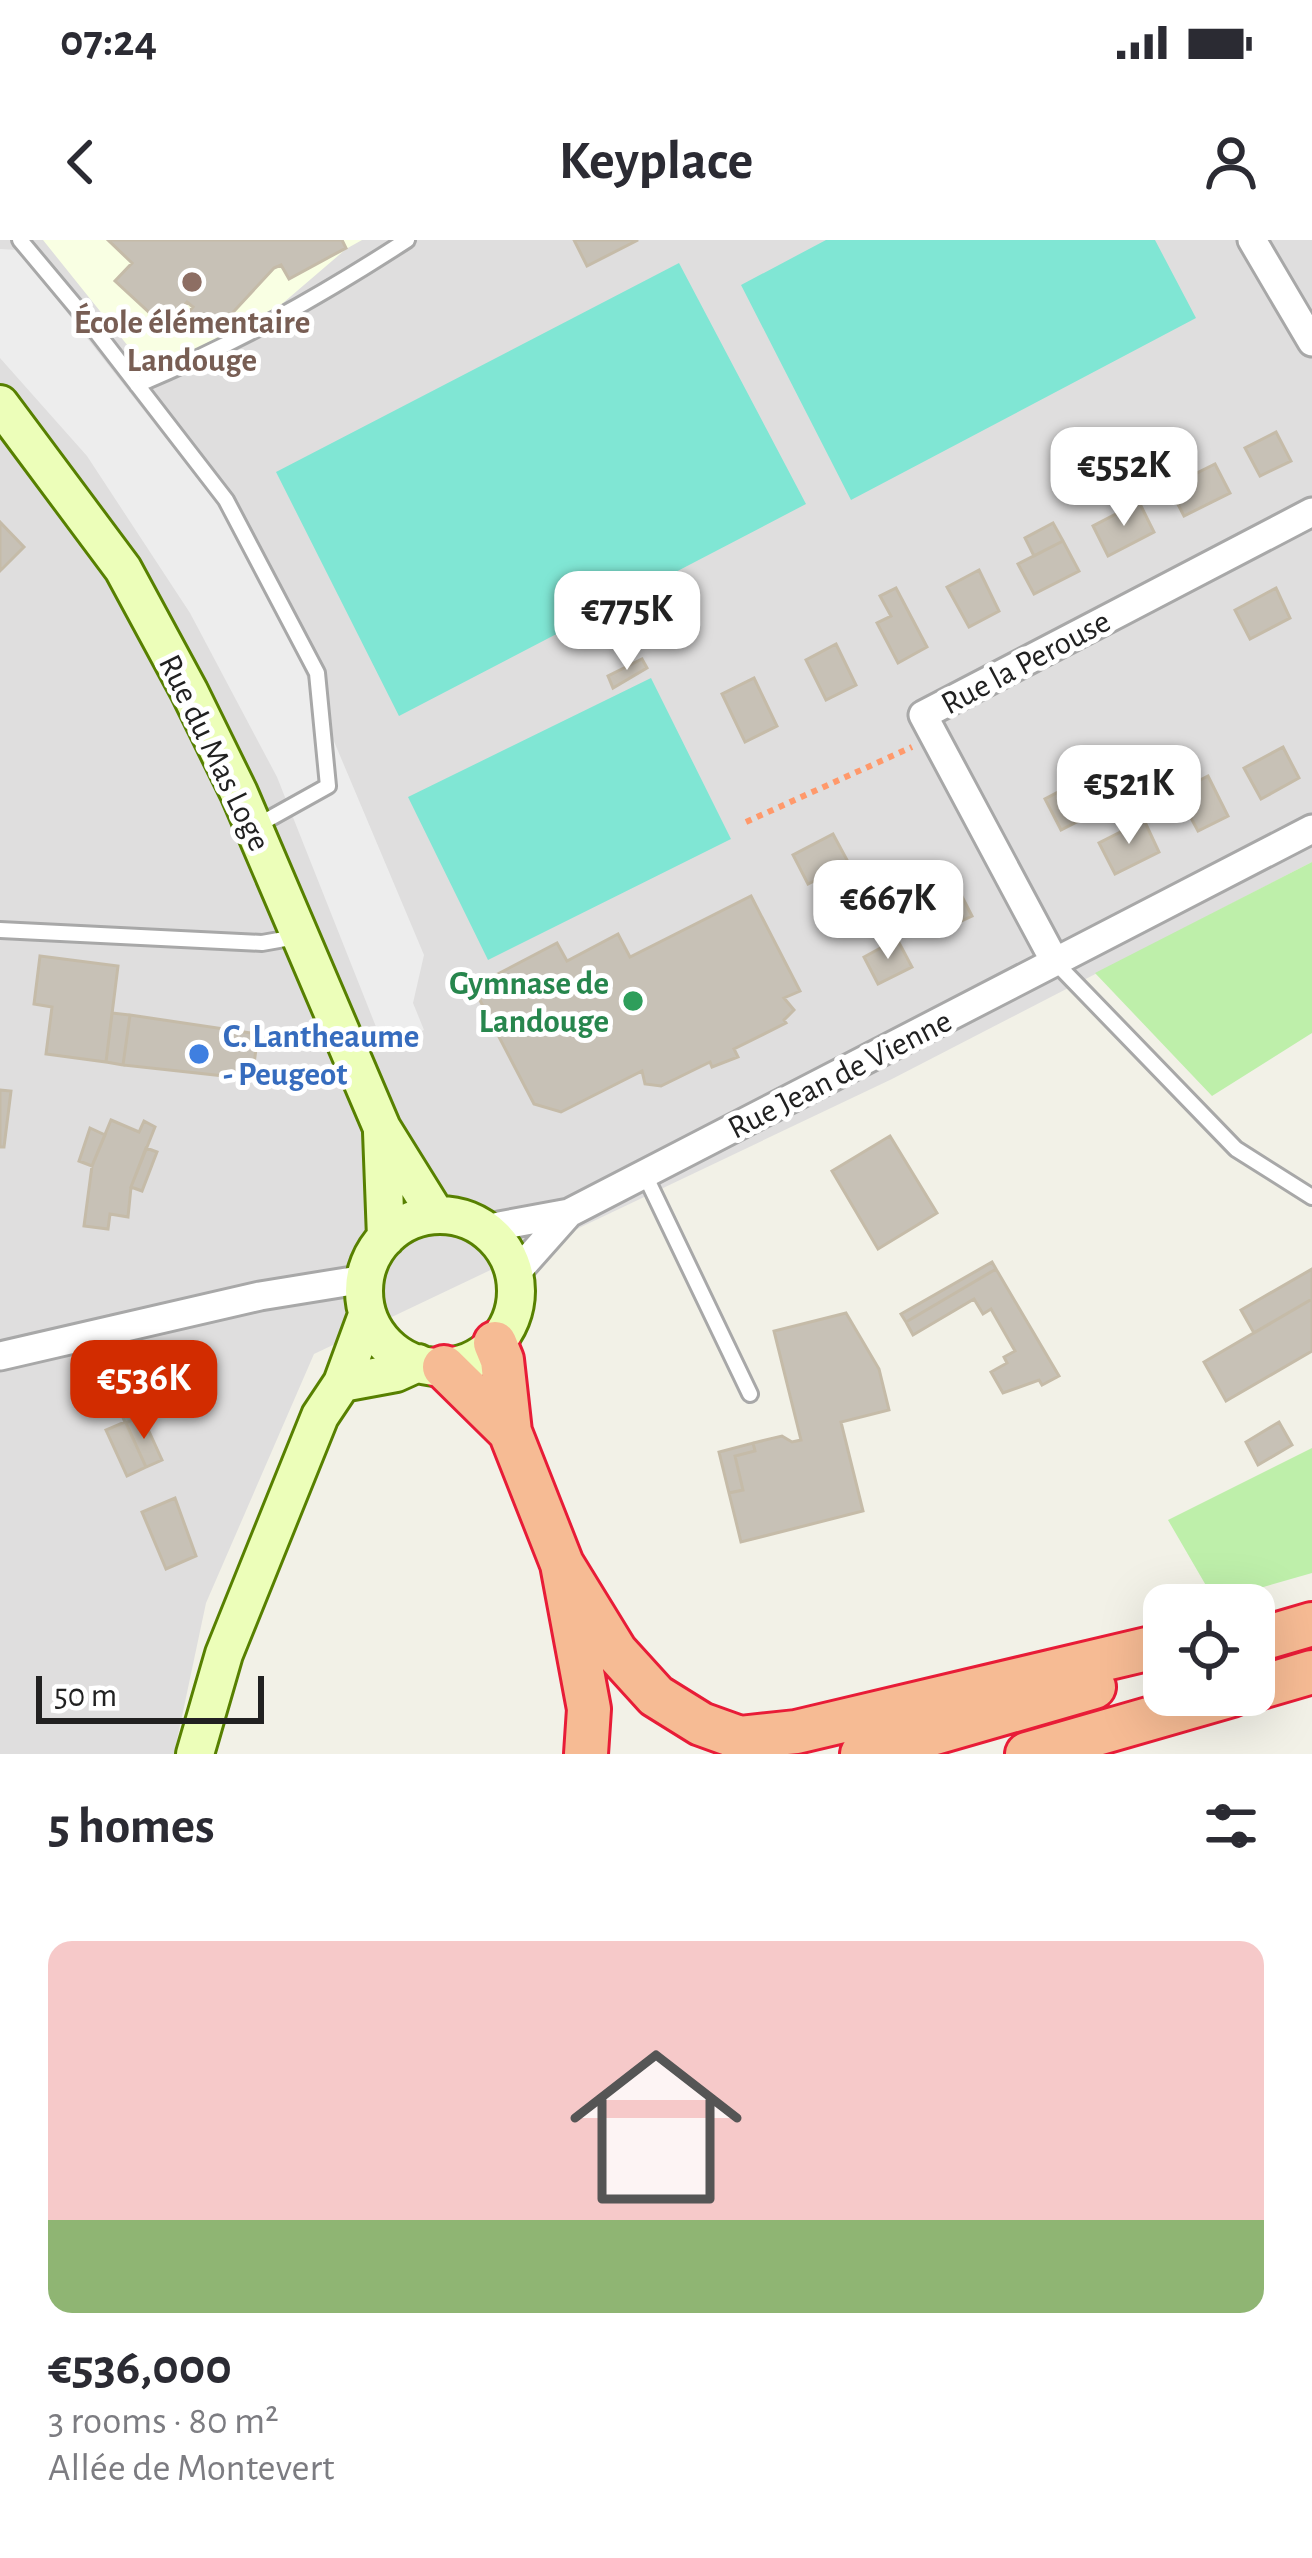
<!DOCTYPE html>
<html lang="en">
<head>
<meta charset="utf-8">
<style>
	body { margin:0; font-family:"Alegreya Sans",sans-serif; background:#f7f7f7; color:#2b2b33; height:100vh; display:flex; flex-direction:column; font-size:45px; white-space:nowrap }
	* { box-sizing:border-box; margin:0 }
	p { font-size:39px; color:#7c7c81 }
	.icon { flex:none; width:66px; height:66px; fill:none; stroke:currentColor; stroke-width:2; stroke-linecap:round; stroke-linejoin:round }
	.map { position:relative; height:1514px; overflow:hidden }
	.drawer { display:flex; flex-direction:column; background:#fff; flex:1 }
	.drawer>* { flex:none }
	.controls { position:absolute; left:1143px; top:1344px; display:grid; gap:24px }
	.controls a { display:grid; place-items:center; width:132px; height:132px; border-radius:24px; background:#fff; box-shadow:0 12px 48px #0002; font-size:60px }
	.scale { position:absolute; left:36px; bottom:30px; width:228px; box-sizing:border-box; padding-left:12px; border:6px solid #212121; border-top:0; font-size:33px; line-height:42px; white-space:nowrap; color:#212121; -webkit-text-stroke:9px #fff; paint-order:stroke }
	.price { position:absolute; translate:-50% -102px; padding:0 27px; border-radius:24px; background:#fff; color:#222; font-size:39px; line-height:78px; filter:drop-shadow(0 3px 6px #0008) }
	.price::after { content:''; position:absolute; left:50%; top:72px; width:36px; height:27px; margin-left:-18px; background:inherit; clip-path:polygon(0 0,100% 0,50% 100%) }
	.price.active { background:#d22c00; color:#fff }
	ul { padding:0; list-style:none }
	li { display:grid; align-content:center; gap:24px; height:636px; padding:0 48px }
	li+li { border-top:3px solid #e1e1e2 }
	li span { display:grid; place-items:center; height:372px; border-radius:24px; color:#555 }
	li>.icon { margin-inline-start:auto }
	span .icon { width:216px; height:216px; fill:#fffc; stroke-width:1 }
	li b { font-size:51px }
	h2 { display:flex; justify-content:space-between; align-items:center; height:144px; padding:0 48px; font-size:51px }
	.status { display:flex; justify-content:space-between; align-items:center; height:84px; padding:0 60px; background:#fff; direction:ltr }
	.status svg { height:33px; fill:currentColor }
	header { display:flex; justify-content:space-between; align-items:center; height:156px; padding:0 48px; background:#fff; font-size:54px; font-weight:700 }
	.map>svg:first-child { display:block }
</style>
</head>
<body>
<div class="status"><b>07:24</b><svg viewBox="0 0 49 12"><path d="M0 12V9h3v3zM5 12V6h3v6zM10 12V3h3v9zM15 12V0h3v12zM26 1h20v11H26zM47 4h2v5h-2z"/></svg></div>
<header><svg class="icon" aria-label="back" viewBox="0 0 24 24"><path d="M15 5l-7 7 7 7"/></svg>Keyplace<svg class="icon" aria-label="person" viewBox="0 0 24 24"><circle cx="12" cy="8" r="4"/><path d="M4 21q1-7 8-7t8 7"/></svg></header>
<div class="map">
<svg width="1312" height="1514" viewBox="0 0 1312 1514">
	<rect width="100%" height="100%" fill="#f2f1e7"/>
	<path fill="#dfdede" d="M 0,0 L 1312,0 L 1312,622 L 892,839 L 314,1114 L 206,1363 L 174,1514 L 0,1514 Z"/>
	<path fill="#f9ffe3" d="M 43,0 L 362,0 L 346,9 L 269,75 L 148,131 Z"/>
	<path fill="#beefaa" d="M 1312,622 L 1312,793 L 1212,856 L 1095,733 Z
		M 1312,1208 L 1312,1333 L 1215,1361 L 1168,1280 Z"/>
	<path fill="#80e6d4" d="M 826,0 L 1155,0 L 1196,78 L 851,260 L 741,45 Z
		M 679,23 L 806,264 L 399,476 L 276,232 Z
		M 651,438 L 731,599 L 488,720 L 408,557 Z"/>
	<path fill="#ededed" d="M 0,9 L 18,10 L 222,270 L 293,404 L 424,715 L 413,763 L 424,790 L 384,807 L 277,537 L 190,373 L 87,216 L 0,118 Z"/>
	<path fill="#c7c1b6" stroke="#c5bba8" stroke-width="3" d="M 108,0 L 342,0 L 346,8 L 289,39 L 281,25 L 274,28 L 212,95 L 187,74 L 193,67 L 187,62 L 165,87 L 115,41 L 132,23 Z
		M 574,0 L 638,0 L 587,26 Z
		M 1276,192 L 1291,221 L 1260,236 L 1245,208 Z
		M 1215,224 L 1230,253 L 1184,276 L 1169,247 Z
		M 1139,262 L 1154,292 L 1108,316 L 1093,286 Z
		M 0,282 L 24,307 L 0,331 Z
		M 1053,283 L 1063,301 L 1034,316 L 1025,298 Z
		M 1063,301 L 1079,331 L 1034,354 L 1018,324 Z
		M 979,330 L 999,371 L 969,387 L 947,347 Z
		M 896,348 L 927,407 L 898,423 L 877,383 L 891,376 L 880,356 Z
		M 1276,348 L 1290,378 L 1250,399 L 1235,370 Z
		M 836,404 L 856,445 L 826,460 L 806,420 Z
		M 642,419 L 647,428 L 613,448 L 608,436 Z
		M 754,438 L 777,486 L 745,502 L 722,454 Z
		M 1283,507 L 1299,538 L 1261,559 L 1244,528 Z
		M 1208,536 L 1228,576 L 1198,591 L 1177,552 Z
		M 1083,539 L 1100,570 L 1061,590 L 1045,559 Z
		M 1144,580 L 1159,612 L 1115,634 L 1099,603 Z
		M 833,594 L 861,646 L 832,661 L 820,638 L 808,644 L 793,615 Z
		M 950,633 L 972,676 L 942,690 L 920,648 Z
		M 751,656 L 800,751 L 784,758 L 794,770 L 784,780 L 786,783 L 734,809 L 738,817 L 712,827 L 710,822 L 661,846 L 645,844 L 642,831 L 561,872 L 534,864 L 473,747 L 557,703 L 567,721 L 618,694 L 630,717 Z
		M 897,699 L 912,727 L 878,744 L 864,717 Z
		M 40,716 L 118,726 L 106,822 L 46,814 L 52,767 L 34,764 Z
		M 112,773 L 130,775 L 123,825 L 106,822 Z
		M 130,775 L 258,794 L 252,839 L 123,825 Z
		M 0,850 L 11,851 L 4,907 L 0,907 Z
		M 111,880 L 139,892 L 144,881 L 155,887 L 131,947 L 128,977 L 110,974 L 108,989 L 84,986 L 92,926 Z
		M 90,888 L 105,895 L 92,926 L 79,921 Z
		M 890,896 L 937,973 L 878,1009 L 832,931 Z
		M 146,908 L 157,912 L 142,951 L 131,947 Z
		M 992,1022 L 996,1029 L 906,1082 L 901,1074 Z
		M 996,1029 L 1059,1136 L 1042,1145 L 1039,1140 L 1003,1153 L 991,1132 L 1007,1123 L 1004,1117 L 1015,1111 L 991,1069 L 983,1074 L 974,1059 L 913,1095 L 906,1082 Z
		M 1312,1029 L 1312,1059 L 1254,1093 L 1241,1070 Z
		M 1312,1059 L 1312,1111 L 1226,1161 L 1204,1122 Z
		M 846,1073 L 879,1129 L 889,1170 L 841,1182 L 863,1271 L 741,1302 L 729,1253 L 743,1250 L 735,1216 L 755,1211 L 753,1203 L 782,1196 L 792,1202 L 801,1200 L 774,1091 Z
		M 149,1155 L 155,1169 L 126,1183 L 146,1227 L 127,1236 L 106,1190 L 125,1182 L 119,1169 Z
		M 142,1176 L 162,1220 L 146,1227 L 126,1183 Z
		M 1279,1182 L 1292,1205 L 1258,1225 L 1246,1202 Z
		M 753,1203 L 755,1211 L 735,1216 L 743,1250 L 729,1253 L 719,1212 Z
		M 175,1258 L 196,1316 L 166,1329 L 142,1272 Z"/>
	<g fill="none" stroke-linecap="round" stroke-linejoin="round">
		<defs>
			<path id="service" d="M 20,0 L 91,85 L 226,260 L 317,433 L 328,546 L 258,585
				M 137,145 C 237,103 316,59 407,0
				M 0,690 L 262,703 L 296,697
				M 1055,722 L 1236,909 L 1312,957
				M 644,933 L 750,1154"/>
			<path id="minor" d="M 1252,0 L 1312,102
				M 1055,722 L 923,475 L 1312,272
				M 489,993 L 499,986 L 569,973 L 1312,589
				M 514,1035 L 569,973
				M 0,1116 L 260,1056 L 365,1039"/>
			<path id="secondary" d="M 0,164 L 123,329 L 189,451 L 239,553 L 382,888 L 436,975
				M 382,892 L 386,998
				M364 1051a76 76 0 1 1 152 0a76 76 0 1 1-152 0Z
				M 342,1143 L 396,1133 L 418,1123
				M 195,1514 L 224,1414 L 320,1176 L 342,1143 L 367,1075"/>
			<path id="trunk" d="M 495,1103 L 502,1120 L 510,1192 L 562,1324 L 589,1469 L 586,1514
				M 444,1127 L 510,1192
				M 562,1324 L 616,1412 L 656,1456 L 701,1484 L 740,1498 L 796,1492 L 1164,1405
				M 1254,1401 L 1312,1384
				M 1254,1449 L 1312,1432
				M 862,1514 L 1094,1447
				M 1027,1514 L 1232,1455"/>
		</defs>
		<use href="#service" stroke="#a8a8a8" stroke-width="20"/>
		<use href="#minor" stroke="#a8a8a8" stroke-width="33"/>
		<use href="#secondary" stroke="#578000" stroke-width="42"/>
		<use href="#trunk" stroke="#e81c37" stroke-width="48"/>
		<path stroke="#ff996b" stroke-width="6" stroke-dasharray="6 6" stroke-linecap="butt" d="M 746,582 L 912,507"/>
		<use href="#service" stroke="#fff" stroke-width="14"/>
		<use href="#minor" stroke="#fff" stroke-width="27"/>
		<use href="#secondary" stroke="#ecfeb9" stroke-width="36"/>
		<use href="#trunk" stroke="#f6bb94" stroke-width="42"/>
	</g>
	<circle fill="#8d6e63" stroke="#fff" stroke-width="4.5" cx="192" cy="42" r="12"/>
	<circle fill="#2e9e5b" stroke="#fff" stroke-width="4.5" cx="633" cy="761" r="12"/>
	<circle fill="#3f7fe0" stroke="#fff" stroke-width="4.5" cx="199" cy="814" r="12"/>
	<g text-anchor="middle" stroke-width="10" stroke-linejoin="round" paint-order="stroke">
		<g font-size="33" font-weight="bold" fill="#785e54" stroke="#fff">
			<text x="192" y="93">École élémentaire<tspan x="192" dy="38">Landouge</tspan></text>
		</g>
		<g font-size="33" fill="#212121" stroke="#fff">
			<text transform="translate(1025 421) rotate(-28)" y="12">Rue la Perouse</text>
			<text transform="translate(216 512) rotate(64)" y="12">Rue du Mas Loge</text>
			<text transform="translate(839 833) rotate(-27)" y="12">Rue Jean de Vienne</text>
		</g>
		<g font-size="33" font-weight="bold" fill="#27864d" stroke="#fff" text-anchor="end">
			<text x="609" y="754">Gymnase de<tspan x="609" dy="38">Landouge</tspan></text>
		</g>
		<g font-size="33" font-weight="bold" fill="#366cbe" stroke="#fff" text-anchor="start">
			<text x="223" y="807">C. Lantheaume<tspan x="223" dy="38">- Peugeot</tspan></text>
		</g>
	</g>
</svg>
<div class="controls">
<a><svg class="icon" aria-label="locate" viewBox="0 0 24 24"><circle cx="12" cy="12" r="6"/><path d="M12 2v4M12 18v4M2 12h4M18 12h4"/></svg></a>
</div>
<div class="scale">50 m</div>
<b class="price" style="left:1124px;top:289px">€552K</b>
<b class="price" style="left:627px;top:433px">€775K</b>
<b class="price" style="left:1129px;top:607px">€521K</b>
<b class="price" style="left:888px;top:722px">€667K</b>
<b class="price active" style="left:144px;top:1202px">€536K</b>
</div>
<section class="drawer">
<h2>5 homes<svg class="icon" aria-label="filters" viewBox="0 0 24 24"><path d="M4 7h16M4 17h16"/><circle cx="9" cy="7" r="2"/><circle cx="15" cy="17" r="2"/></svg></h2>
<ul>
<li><span style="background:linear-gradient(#f6c9c9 75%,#8fb573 0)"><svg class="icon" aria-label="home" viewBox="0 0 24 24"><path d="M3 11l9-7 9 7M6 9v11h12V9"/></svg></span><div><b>€536,000</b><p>3 rooms · 80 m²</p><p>Allée de Montevert</p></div></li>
</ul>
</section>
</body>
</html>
